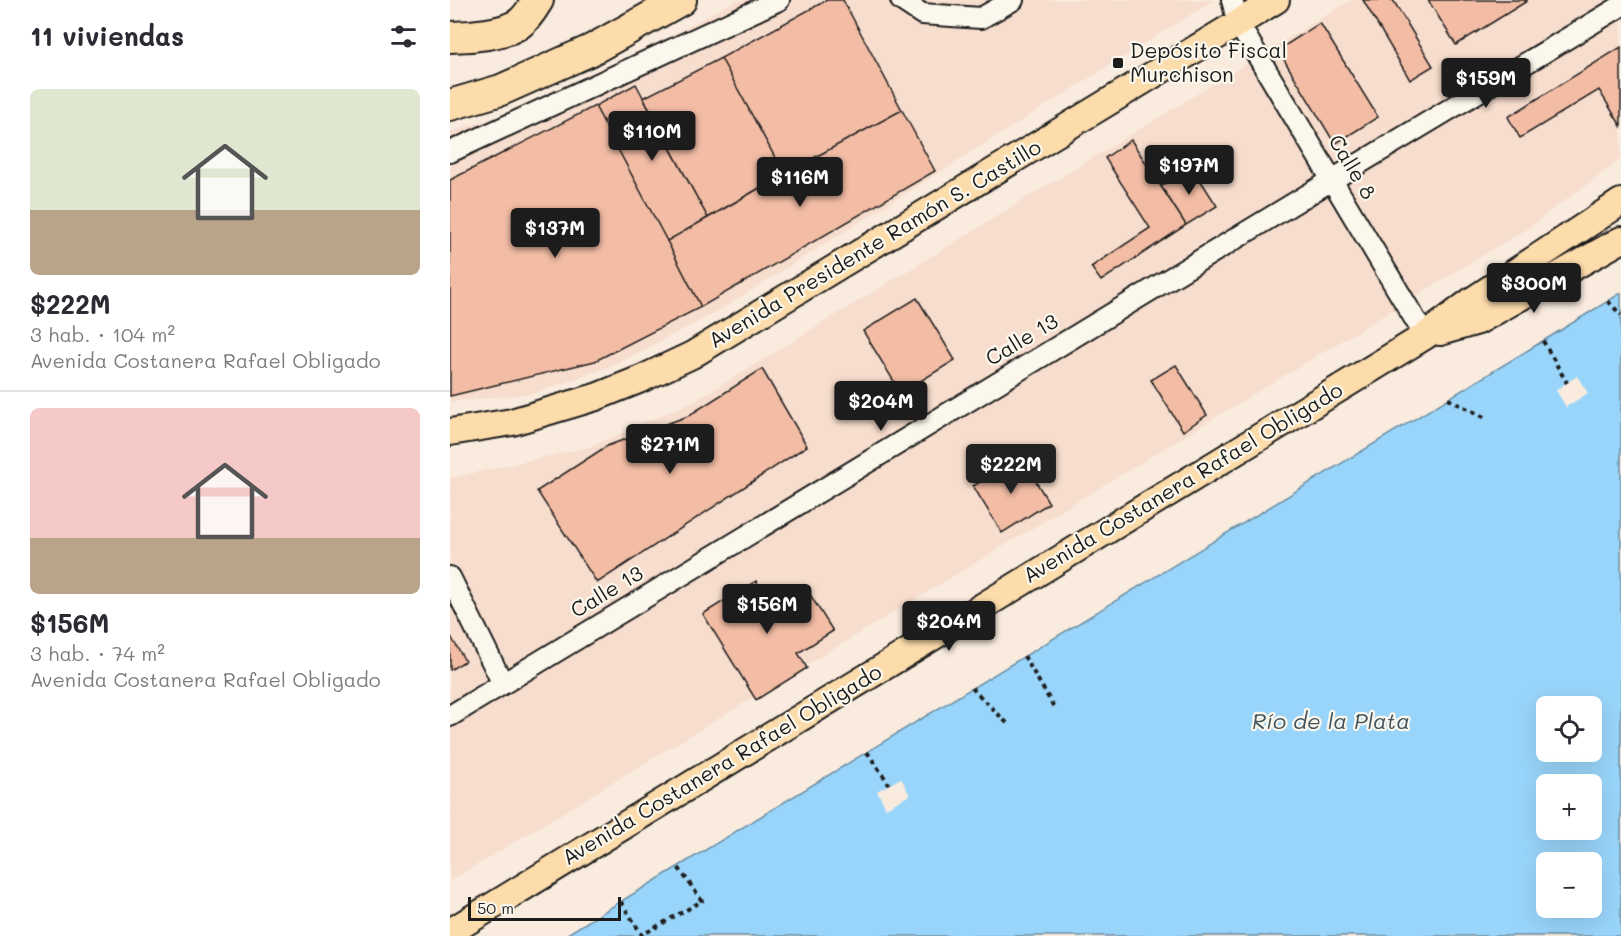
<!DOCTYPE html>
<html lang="es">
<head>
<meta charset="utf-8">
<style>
	body { margin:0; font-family:Mali,sans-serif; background:#f2f2f3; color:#2b2b33; height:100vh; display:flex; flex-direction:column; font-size:22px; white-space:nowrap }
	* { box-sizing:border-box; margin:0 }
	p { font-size:20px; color:#7c7c81 }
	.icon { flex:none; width:33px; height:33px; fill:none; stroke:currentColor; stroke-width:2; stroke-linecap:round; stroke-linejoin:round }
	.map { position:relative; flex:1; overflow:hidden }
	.panel { display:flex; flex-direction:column; background:#fff; width:450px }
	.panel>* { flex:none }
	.tools { position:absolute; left:1086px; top:696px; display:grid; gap:12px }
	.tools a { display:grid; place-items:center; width:66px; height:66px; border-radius:9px; background:#fff; box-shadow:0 6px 24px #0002; font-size:30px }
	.scale { position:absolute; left:18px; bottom:15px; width:153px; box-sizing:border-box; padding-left:6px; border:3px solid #1c1c1c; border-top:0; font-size:16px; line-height:21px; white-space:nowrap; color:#1c1c1c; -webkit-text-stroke:4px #fbf7ec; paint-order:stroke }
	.price { position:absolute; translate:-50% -51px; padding:0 14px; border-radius:6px; background:#1c1c1c; color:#fff; font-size:20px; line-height:39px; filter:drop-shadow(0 2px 3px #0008) }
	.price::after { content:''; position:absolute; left:50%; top:36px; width:18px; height:14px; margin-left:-9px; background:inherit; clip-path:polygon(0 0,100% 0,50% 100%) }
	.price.current { background:#222; color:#fff }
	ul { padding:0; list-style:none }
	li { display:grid; align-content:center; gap:12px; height:318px; padding:0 30px }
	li+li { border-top:2px solid #e1e1e2 }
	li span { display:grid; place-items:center; height:186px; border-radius:9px; color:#555 }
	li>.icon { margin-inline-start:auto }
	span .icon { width:108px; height:108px; fill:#fffc; stroke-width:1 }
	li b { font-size:26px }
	h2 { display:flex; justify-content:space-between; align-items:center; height:72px; padding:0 30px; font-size:26px }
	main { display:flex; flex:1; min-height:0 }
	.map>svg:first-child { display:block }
</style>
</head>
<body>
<main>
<section class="panel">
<h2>11 viviendas<svg class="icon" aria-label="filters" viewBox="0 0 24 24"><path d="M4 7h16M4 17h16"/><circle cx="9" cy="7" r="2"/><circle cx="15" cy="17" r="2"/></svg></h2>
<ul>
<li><span style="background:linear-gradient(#dfe7d0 65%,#b9a48a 0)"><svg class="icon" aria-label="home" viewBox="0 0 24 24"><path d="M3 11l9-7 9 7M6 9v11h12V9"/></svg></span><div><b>$222M</b><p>3 hab. · 104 m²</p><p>Avenida Costanera Rafael Obligado</p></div></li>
<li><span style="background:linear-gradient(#f6c9c9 70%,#b9a48a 0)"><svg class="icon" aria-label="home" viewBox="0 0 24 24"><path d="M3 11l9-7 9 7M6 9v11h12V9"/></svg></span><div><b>$156M</b><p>3 hab. · 74 m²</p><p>Avenida Costanera Rafael Obligado</p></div></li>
</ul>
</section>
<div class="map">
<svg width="1171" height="936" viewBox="0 0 1171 936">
	<rect width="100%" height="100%" fill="#f9ebde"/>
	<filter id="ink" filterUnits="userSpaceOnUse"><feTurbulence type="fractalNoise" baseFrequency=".0167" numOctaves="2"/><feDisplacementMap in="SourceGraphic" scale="12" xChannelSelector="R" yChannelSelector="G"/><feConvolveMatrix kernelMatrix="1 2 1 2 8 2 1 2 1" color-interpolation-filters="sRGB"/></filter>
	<g filter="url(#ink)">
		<path fill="#f7ddcd" d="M 286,0 L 764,0 L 268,311 L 164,365 L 85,393 L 0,402 L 0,132 L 48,117 L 221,36 Z
			M 901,0 L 1171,0 L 1171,159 L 1078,228 L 0,881 L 0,478 L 140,447 L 245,401 Z"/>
		<path fill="#99d5fa" stroke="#678ba1" stroke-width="1.5" fill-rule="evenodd" d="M 1171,293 L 1171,936 L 114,936 L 1093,341 ZM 1096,706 L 1142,706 L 1142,752 L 1096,752 ZM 1096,784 L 1142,784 L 1142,830 L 1096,830 ZM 1096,862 L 1142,862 L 1142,908 L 1096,908 Z"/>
		<path fill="#f9ebde" d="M 1127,376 L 1138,393 L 1116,407 L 1106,390 Z
			M 451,778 L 460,795 L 436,808 L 427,791 Z"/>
		<path fill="#f3bda5" stroke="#1c1c1c" stroke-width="1.5" d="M 377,0 L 393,0 L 452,110 L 334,174 L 271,58 Z
			M 913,0 L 943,0 L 983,66 L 960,80 Z
			M 978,0 L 1077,0 L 1077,1 L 1006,45 Z
			M 870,23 L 928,117 L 885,144 L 828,50 Z
			M 1171,47 L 1171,126 L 1149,90 L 1070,138 L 1058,117 Z
			M 271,58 L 334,174 L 258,218 L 193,98 Z
			M 186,84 L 258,218 L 217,241 L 145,106 Z
			M 145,106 L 217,241 L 251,307 L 145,361 L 0,396 L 0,180 Z
			M 452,110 L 485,171 L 251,307 L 217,241 L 334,174 Z
			M 681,140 L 736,225 L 651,281 L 641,267 L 700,228 L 655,158 Z
			M 742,167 L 767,206 L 736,225 L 711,186 Z
			M 467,298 L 505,360 L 451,393 L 413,331 Z
			M 726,365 L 757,415 L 733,431 L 701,380 Z
			M 312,369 L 357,446 L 147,583 L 87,491 L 157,446 L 238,416 Z
			M 571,457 L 599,503 L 552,533 L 523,486 Z
			M 306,581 L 321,605 L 354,585 L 383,631 L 348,653 L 357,668 L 306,700 L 253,614 Z
			M 0,635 L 15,661 L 0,670 Z"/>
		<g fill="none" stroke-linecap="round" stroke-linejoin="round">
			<defs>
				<path id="minor" d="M 451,0 L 472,14 L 531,18 L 563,0
					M 782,0 L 788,23 L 975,336
					M 0,152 L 329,0
					M 0,577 L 53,684
					M 0,716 L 882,180 L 1171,6"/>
				<path id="major" d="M 990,332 L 1028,321 L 1171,240
					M 0,432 L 62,422 L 146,397 L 191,379 L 242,355 L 826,0
					M 0,932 L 975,336 L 1020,302 L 1171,202"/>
				<path id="highway" d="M 0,37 C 19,37 55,34 70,23 C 78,17 83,8 88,0
					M 0,105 L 51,90 L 141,50 L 231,0"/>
			</defs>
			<use href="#minor" stroke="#1c1c1c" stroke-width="24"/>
			<use href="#major" stroke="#1c1c1c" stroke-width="30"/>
			<use href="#highway" stroke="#1c1c1c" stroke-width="34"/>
			<path stroke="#1c1c1c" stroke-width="4" stroke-dasharray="4.5 4.5" stroke-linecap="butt" d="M 1158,301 L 1171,315
				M 1093,341 L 1117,383
				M 998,399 L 1038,419
				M 574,656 L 605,709
				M 522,688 L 560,726
				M 417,752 L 439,784
				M 171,902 L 192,935 L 252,901 L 228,867"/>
			<use href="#minor" stroke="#fbf7ec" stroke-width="20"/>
			<use href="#major" stroke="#fddcac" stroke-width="26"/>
			<use href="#highway" stroke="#fddcac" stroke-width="30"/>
		</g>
	</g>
	<rect fill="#1c1c1c" stroke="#fbf7ec" stroke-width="2" x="662" y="57" width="12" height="12" rx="3"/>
	<g text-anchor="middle" stroke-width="4.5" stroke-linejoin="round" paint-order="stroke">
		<g font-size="21" fill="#1c1c1c" stroke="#fbf7ec" text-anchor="start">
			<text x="680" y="58">Depósito Fiscal<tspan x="680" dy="24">Murchison</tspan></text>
		</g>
		<g font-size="21" fill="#1c1c1c" stroke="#fbf7ec">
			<text transform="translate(902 167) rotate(59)" y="7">Calle 8</text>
			<text transform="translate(425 244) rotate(-31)" y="7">Avenida Presidente Ramón S. Castillo</text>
			<text transform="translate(572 340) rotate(-31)" y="7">Calle 13</text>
			<text transform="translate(733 483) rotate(-31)" y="7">Avenida Costanera Rafael Obligado</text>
			<text transform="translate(157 592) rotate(-31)" y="7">Calle 13</text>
			<text transform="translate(272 765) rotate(-31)" y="7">Avenida Costanera Rafael Obligado</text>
		</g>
		<g font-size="22" font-style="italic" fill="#42545f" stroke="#fbf7ec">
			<text x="881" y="729">Río de la Plata</text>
		</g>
	</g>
</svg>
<div class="tools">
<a><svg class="icon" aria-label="locate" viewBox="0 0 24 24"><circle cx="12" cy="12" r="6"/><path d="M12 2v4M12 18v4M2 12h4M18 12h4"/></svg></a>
<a>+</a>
<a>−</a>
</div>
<div class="scale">50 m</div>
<b class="price" style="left:1036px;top:109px">$159M</b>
<b class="price" style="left:202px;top:162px">$110M</b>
<b class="price" style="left:739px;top:196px">$197M</b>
<b class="price" style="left:350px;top:208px">$116M</b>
<b class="price" style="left:105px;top:259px">$137M</b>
<b class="price" style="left:1084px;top:314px">$300M</b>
<b class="price" style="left:431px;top:432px">$204M</b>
<b class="price" style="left:220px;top:475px">$271M</b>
<b class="price current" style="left:561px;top:495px">$222M</b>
<b class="price" style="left:317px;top:635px">$156M</b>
<b class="price" style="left:499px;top:652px">$204M</b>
</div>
</main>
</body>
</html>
